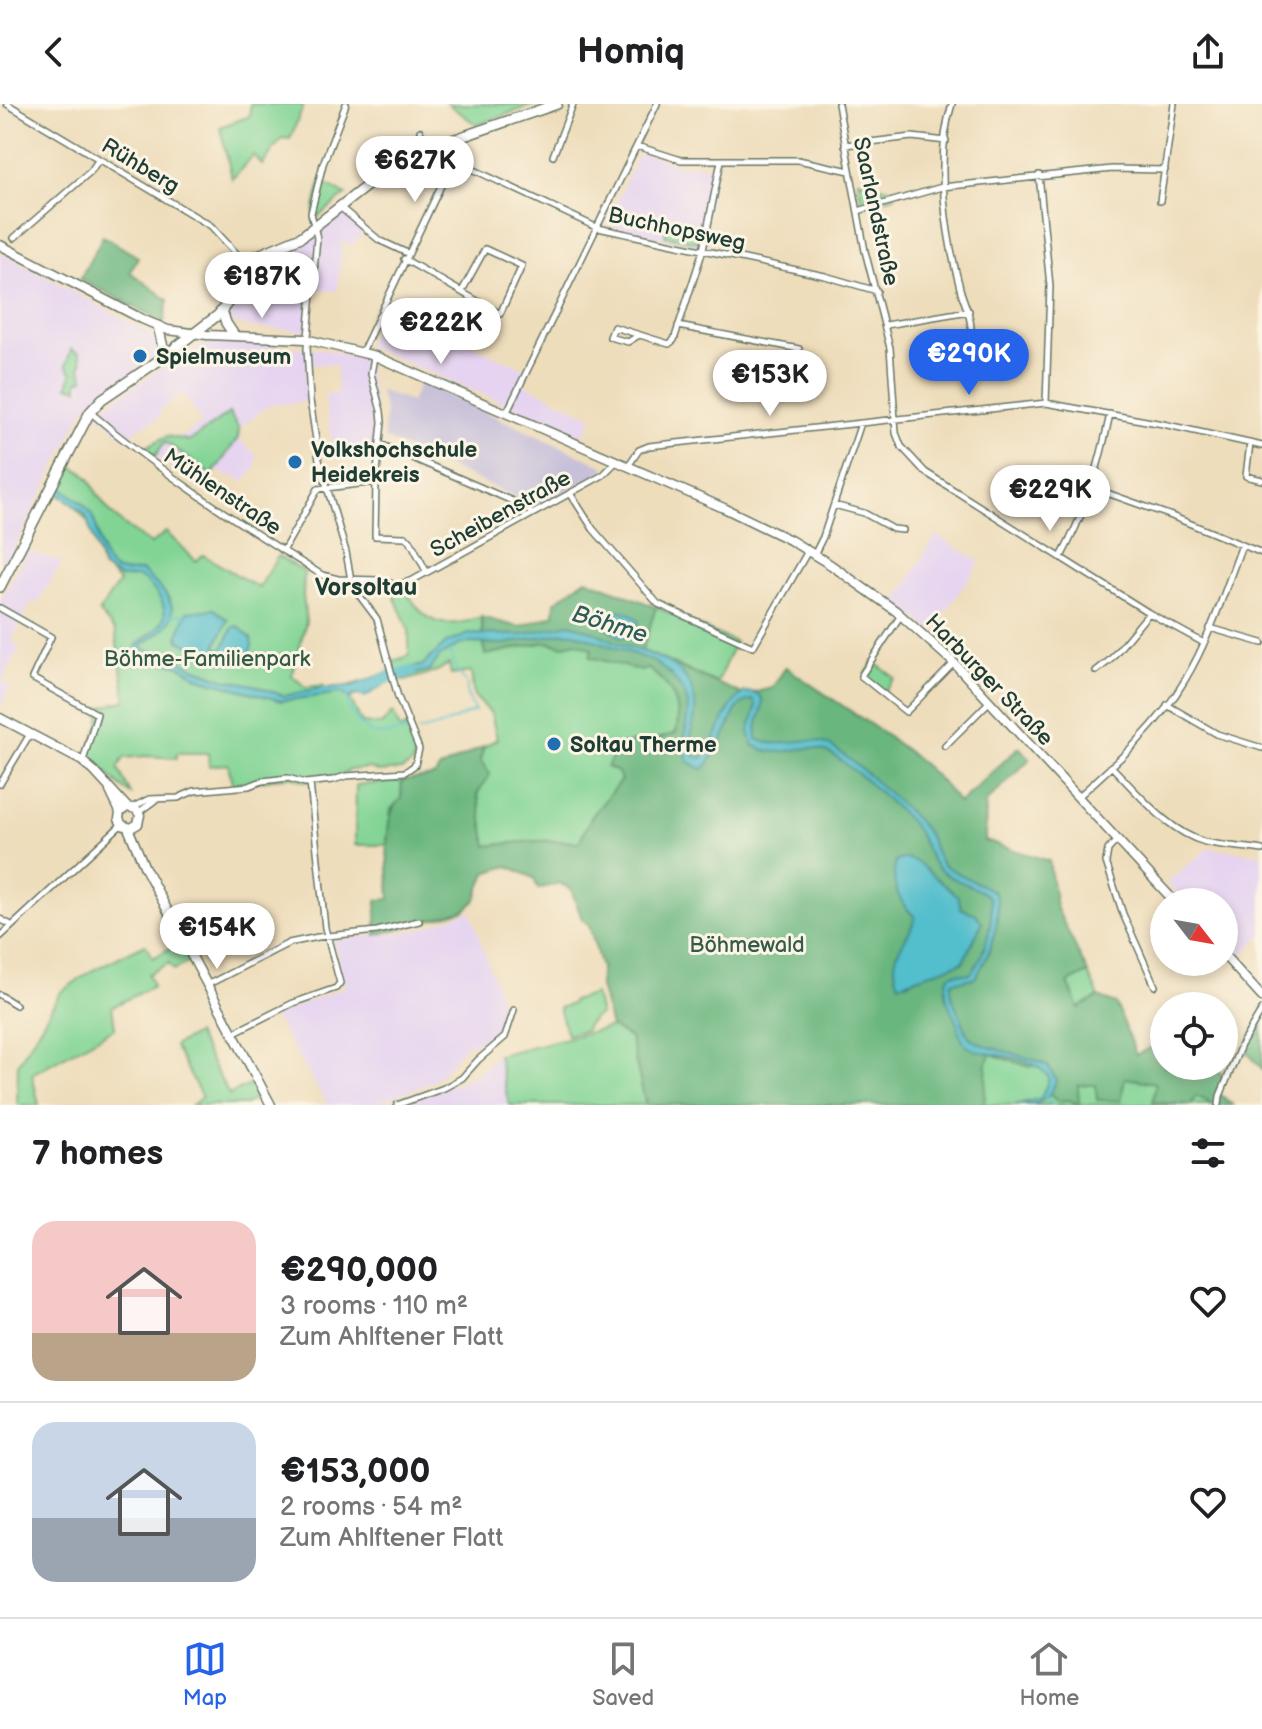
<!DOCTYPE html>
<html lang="en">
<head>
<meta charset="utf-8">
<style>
	body { margin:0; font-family:"Balsamiq Sans",sans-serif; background:#f6f6f6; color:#202124; height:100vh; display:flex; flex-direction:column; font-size:30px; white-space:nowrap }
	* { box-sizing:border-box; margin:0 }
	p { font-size:26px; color:#757577 }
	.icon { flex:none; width:44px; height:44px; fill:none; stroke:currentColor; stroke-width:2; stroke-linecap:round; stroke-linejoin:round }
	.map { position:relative; height:1001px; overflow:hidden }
	.sheet { display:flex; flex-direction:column; background:#fff; flex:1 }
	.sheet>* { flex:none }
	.needle { width:52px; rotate:121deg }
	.tools { position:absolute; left:1150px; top:784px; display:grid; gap:16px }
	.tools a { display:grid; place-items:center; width:88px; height:88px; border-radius:50%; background:#fff; box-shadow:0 4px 12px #0003; font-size:40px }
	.price { position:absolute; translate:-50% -68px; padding:0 18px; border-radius:28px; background:#fff; color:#222; font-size:26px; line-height:52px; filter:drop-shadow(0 2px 4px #0008) }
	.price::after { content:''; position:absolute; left:50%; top:48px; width:24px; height:18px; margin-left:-12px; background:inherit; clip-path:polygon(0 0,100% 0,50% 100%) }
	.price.selected { background:#2563eb; color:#fff }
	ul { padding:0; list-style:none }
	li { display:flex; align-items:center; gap:24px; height:200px; padding:0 32px }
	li+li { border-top:2px solid #e0e0e0 }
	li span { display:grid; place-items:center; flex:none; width:224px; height:160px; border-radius:24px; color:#555 }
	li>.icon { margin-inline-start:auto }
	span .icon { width:96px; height:96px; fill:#fffc; stroke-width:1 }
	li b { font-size:34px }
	h2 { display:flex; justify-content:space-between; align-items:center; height:96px; padding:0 32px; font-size:34px }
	header { display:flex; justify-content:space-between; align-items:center; height:104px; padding:0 32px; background:#fff; font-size:36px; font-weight:800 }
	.menu { display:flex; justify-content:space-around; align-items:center; height:112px; border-top:2px solid #e0e0e0; background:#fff; font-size:22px; color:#757577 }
	.menu a { display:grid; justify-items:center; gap:4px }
	.menu .selected { color:#2563eb }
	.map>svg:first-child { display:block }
</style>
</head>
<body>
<header><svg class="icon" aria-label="back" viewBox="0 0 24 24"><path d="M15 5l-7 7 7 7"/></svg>Homiq<svg class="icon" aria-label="share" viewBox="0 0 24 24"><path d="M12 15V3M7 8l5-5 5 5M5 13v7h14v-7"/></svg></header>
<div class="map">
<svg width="1262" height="1001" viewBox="0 0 1262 1001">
	<rect width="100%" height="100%" fill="#fcf5e5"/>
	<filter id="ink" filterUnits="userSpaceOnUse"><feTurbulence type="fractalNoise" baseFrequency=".0125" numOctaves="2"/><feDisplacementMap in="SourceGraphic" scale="16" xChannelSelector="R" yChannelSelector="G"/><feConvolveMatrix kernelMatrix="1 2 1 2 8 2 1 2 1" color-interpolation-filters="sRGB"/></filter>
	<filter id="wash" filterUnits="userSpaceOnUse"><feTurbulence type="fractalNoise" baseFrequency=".006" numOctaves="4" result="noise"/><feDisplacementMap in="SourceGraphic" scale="32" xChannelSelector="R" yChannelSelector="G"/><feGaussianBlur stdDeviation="1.8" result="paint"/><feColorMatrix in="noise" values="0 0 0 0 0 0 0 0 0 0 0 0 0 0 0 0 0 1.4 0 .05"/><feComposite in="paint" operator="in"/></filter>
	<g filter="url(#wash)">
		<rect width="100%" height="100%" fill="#edb"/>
		<path fill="#e5d3f1" d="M 418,28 L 423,40 L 382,63 L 374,50 Z
			M 639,48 L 680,61 L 716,62 L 701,142 L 619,125 L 607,120 Z
			M 414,54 L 424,68 L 400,86 L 389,71 Z
			M 341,108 L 364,127 L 352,142 L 343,136 L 337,187 L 315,185 L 310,227 L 250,223 L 234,219 L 229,214 L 252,163 L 263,155 L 299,141 Z
			M 0,148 L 155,232 L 160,247 L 153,255 L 102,288 L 84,305 L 1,471 Z
			M 381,209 L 427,230 L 449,243 L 454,236 L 467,242 L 468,240 L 525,265 L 520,278 L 592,313 L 583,332 L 366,242 Z
			M 217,239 L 322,245 L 366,256 L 375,302 L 376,330 L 374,354 L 334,351 L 325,291 L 337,290 L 336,260 L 306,261 L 306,297 L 268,302 L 240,324 L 240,337 L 256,350 L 256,363 L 244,378 L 232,370 L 229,374 L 218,366 L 212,373 L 209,371 L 199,384 L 144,344 L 166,331 L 182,333 L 202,319 L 187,295 L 180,291 L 161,305 L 159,314 L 136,325 L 128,337 L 96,308 L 180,252 L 200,242 Z
			M 936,431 L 980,458 L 932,527 L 896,498 Z
			M 27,447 L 62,458 L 37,500 L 32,497 L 11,538 L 20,543 L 2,578 L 10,582 L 0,605 L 0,498 Z
			M 1209,744 L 1262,751 L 1262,831 L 1239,854 L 1224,839 L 1224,798 L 1186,798 L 1167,778 Z
			M 470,807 L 499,891 L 502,911 L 499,926 L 491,933 L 465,942 L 440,972 L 430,979 L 372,1001 L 328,1001 L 273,912 L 345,883 L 333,836 L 415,827 Z
			M 498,951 L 509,1001 L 400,1001 L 474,972 Z"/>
		<path fill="#c7c0d9" d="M 420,278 L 605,363 L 602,367 L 538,403 L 384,334 L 385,307 L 379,286 L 411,298 Z"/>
		<path fill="#82d495" stroke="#508864" stroke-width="2" d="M 250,0 L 304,0 L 290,35 L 282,34 L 262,61 L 254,51 L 232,75 L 220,23 L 250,12 Z
			M 448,0 L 536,0 L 477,21 Z
			M 858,76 L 896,86 L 895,92 L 862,101 Z
			M 321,77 L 346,91 L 317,114 L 314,108 Z
			M 667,121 L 699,125 L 697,138 L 665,132 Z
			M 71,245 L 79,249 L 82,260 L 80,261 L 84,275 L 78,277 L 78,285 L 68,282 L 72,269 L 66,262 Z
			M 229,309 L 239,324 L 238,334 L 212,371 L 165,338 L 155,352 L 144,344 L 167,332 L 190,337 Z
			M 68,360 C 96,374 86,375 102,397 C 114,416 133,428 151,440 L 166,428 L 196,457 L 203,451 L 259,484 L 278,452 L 304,468 L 303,492 L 306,518 L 292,572 L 306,583 L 323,581 L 325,588 L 377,574 L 394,565 L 393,557 L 409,552 L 409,526 L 394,492 L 405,485 C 425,520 443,527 481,513 L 485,551 L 546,538 L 562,542 L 576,537 L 592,545 L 591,552 C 608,556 631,557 647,564 C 672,576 682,604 676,629 L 653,638 L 632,638 L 618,668 L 622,676 L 586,723 L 579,739 C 549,734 517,738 487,742 C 482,718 471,669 482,646 C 485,641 492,638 497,635 L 491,609 L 474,592 L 471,568 L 451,571 L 449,560 L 437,567 L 405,577 L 399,575 L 373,583 L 350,594 L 362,619 L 381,621 L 393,608 L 400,625 L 407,623 L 417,647 L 412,660 L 402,666 L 379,668 L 370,664 L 350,666 L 338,673 L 305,677 L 291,672 L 236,681 L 232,679 L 228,660 L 209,662 L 208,649 L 177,649 L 177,654 L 146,652 L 124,654 L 118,664 L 131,690 C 114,680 104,663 88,650 L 100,618 L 100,604 L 126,596 L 115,527 L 99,508 L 119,478 L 102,461 L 88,418 L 72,399 L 54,388 Z
			M 656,503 L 735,538 L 717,579 L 641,546 Z
			M 874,558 L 895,574 L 884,588 L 867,574 L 866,570 Z
			M 402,677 L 401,695 L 391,705 L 387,741 L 355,741 L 356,681 Z
			M 180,838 L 190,857 L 174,866 L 169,859 L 148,870 L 153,882 L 112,903 L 115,924 L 32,970 L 39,1001 L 17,1001 L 18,960 L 61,888 L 91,867 L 145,840 L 153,854 Z
			M 1088,869 L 1099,893 L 1079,905 L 1068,879 Z
			M 595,890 L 600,911 L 595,913 L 586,922 L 586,926 L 567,931 L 559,904 L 571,900 L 572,897 Z
			M 611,923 L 630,934 L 646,1001 L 509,1001 L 498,951 Z
			M 196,930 L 229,991 L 253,979 L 260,992 L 245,1001 L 192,1001 L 202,993 L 174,942 Z
			M 1164,937 L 1164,962 L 1209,962 L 1224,971 L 1217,988 L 1233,1001 L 984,1001 L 987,959 L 991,950 L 1007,954 L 1084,946 L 1136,951 Z"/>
		<path fill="#69b67e" stroke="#447a59" stroke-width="2" fill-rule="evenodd" d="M 103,132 L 138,153 L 130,168 L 168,196 L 164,218 L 80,175 Z
			M 586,475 L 656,503 L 642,547 L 744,591 L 772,584 L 786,563 C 840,603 920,645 959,699 L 1019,643 L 1030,655 L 986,698 L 985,737 L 1049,757 L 1056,803 L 1088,869 L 1068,879 L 1079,904 L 1099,893 L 1116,900 L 1136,951 L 1164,937 L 1164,962 L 1209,962 L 1224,971 L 1217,988 L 1233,1001 L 1208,1001 L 1209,998 L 1196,992 L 1191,1001 L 1153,998 L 1156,979 L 1125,974 L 1121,997 L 1097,996 L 1096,981 L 1078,981 L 1079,1001 L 1069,996 L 1057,997 L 1050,991 L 1054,981 L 1043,959 L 1030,963 L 991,950 L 987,959 L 984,1001 L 646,1001 L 630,934 L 611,923 L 600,883 L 601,864 L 589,821 L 582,815 L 571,785 L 559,779 L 538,785 L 534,774 L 508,762 L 486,769 L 475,797 L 465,806 L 376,831 L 377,796 L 390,795 C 389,771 380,708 401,695 L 402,677 L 435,672 L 439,665 L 484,642 L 480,656 L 490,670 L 477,690 L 487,742 C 517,738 549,734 579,739 L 592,712 L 621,676 L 618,668 L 607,663 L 611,656 L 611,642 C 636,637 651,639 676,629 C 683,599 671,581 647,564 L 642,567 L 590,553 L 592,545 L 576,538 L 562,542 L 546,538 L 485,551 L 481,513 L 519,523 L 554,511 L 555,498 ZM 896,757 L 938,777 L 958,792 L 961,804 L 975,810 L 982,819 L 963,858 L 924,870 L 906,879 L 915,813 C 898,797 891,780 896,757 Z
			M 1262,913 L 1262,965 L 1244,945 Z"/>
		<path fill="#52becc" stroke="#387e80" stroke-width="2" d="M 59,382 C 70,390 85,399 92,411 C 101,427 98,467 123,468 C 129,469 135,466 142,467 C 155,479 183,499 168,520 C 161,529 150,534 142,541 L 143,545 L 174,553 L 194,564 L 224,575 L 254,581 L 284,592 L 320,584 L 352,582 L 383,570 L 387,579 L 365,593 L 356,591 L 348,594 L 342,589 L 281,597 L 199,574 L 182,563 L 141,550 L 136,542 C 144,533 156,528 162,518 C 171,502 152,481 139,473 L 120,474 L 103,464 L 85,410 L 56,388 Z
			M 214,505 L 228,516 L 216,541 L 219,546 L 224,542 L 233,523 L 238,522 L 251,534 L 252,542 L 249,551 L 225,560 L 179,536 L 178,531 L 187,508 Z
			M 618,506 L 629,509 L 639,517 L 636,529 L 621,534 L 606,522 L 608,511 Z
			M 569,520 C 586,523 601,531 616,538 C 648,551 689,555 695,598 C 698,618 685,633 694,652 L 702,654 L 707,647 C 721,627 724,604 744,588 C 780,587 752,617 757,635 C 779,646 802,631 824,639 C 843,645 916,712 927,729 C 934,740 935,753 944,762 L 993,787 C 1006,808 988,856 975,874 L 952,878 C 949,888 953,897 958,907 C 963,915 963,923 967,930 C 976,945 1028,950 1048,962 L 1056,976 C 1050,1000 1037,1001 1015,1001 L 1041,994 L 1048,978 L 1048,972 C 1026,945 977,956 964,939 C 959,932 959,922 955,915 C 950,904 944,892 946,880 C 948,865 960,870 970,870 C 984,855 996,813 989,793 C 974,780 949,777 936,762 C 927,751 923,735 915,724 C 903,708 842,653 825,647 C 798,637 784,658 753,641 L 749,628 L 756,603 L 753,596 C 736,596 732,616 726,629 C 721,641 712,653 705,664 L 701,665 L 688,657 L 684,642 L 688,601 L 684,588 L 670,570 L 654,558 L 642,553 L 574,529 L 564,529 L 505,540 L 463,539 L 440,552 L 430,566 L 398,574 L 396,567 L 423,561 L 446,539 L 469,530 L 521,531 Z
			M 906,754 L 916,757 L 958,792 L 961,804 L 976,810 L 982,819 L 963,858 L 899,880 C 886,847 908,841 915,813 C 898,797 890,780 896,757 Z"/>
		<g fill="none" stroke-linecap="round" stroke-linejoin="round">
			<path stroke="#52becc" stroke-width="2" d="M 171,512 L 180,510 L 185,512
				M 347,593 C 348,604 351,608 358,617 C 376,638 382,629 407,627
				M 419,627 L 439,622 L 475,607 L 467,591 L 467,580 L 456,565 L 450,548
				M 1046,993 L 1052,1001"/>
			<path stroke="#52becc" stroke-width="11" d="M 371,581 L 395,571 L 411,568"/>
		</g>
	</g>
	<g filter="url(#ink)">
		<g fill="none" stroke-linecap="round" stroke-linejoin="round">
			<defs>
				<path id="minor" d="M 7,0 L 211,122 L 248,162
					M 346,0 L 323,60 L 311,109 L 317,134 L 307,244 L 310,296 L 319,356 L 346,448 L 351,476
					M 838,0 L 865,147 L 890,244 L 896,329 L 901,342 L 925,368 L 1149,509 L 1204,539
					M 952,0 C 934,55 946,133 961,188 C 965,201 970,210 971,223
					M 420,27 L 428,44
					M 845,41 L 912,33 L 946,37
					M 637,42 L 681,56 L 798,56 L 850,67
					M 553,52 L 573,0
					M 451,55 L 598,124 L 825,172 L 877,187
					M 1039,71 L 1050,182 L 1046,299
					M 1160,97 L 1174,0
					M 340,103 L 379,136 L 407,149
					M 858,107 L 942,83 L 1112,65 L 1165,66
					M 14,134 L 91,67 L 99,55
					M 404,155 L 500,210 L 522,162 L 485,145 L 462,187
					M 886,221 L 969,207
					M 678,222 L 799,245
					M 639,231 L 628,238 L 610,233 L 614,223 L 669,240 L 674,236 L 703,146 L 721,57
					M 362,248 L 449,65 L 451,55 L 447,38
					M 374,253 L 371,270 L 381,307 L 382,318 L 376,378 L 375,432 L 405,433 L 410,436 L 426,467
					M 90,308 C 162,370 241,421 322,471 L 338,475 L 379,476 L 397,481 L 413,476 L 603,371 L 616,358
					M 507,308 L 657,0
					M 1250,339 L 1246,372 L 1262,376
					M 380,340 L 524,402 L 532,410
					M 628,362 L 639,346 L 649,342 L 1046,299 L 1163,320 L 1262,342
					M 1093,384 L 1169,411 L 1262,449
					M 570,389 L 593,425 L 658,500 L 753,543 L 808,447
					M 834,401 L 864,409 L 893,425 L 903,426
					M 283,447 L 318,385 L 376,378
					M 814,451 L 823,433 L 861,319
					M 1061,453 C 1087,405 1099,363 1110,310
					M 0,504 L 51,533 L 32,574 L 97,610 L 83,657
					M 901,511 L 861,572 L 906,608 L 954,559
					M 1210,524 L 1262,539
					M 1096,567 L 1110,556 L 1149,509
					M 1167,601 L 1217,630 L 1262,644
					M 945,642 L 989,598
					M 1111,662 C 1137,688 1168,728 1205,738 C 1223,742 1243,743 1262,746
					M 0,680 L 30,630
					M 1078,693 C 1116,659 1159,621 1185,576 C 1210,534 1225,486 1242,441
					M 133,703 L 149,695 L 178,694 L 194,687 L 249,682 L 262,677 L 288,674 L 305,679 L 333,676 L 346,672 L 405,668 L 415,661 L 419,645 L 398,593 L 377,515 L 359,491 L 357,476
					M 139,708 L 154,697
					M 1117,736 L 1108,746 L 1106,758 L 1123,810 L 1155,882
					M 0,815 L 11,821
					M 0,833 L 121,721
					M 207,881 L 289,839 L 318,833 L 377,827 L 419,817
					M 0,891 L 16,901
					M 233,929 L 293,899 L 336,884 L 340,879 L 325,824 L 310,679
					M 397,1001 L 444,984 L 462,974 L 478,956 L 505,933 L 514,906
					M 1219,1001 L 1220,992 L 1241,941 L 1262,906"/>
				<path id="secondary" d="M 0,141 L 142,215 L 168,226 L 207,231 L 305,235 L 375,252 L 726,405 L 790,436 L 831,461 L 896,507 L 954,559 L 1175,798
					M 0,614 L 82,657 L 94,667 L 127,703
					M 110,687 L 120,708 L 119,715 L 122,721 L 131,724 L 138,720 L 140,711 L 136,705 L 127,703 L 120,708
					M 128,724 L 145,764 L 271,1001
					M 1224,851 L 1262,893"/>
				<path id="primary" d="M 222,206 L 226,219 L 234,231
					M 158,222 L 165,252
					M 0,483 L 90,308 L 102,295 L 158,257 L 218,211 L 229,197 L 248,162 L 256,152 L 301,133 L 396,59 L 412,50 L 557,0"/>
			</defs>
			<use href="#minor" stroke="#677563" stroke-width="8"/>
			<use href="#secondary" stroke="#677563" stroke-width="11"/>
			<use href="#primary" stroke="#677563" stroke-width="12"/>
			<use href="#minor" stroke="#fff" stroke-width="5"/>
			<use href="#secondary" stroke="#fff" stroke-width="8"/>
			<use href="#primary" stroke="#fff" stroke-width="9"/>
		</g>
	</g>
	<g fill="#1f6fb2" stroke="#fcf5e5" stroke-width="3">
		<circle cx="140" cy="252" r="8"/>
		<circle cx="295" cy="358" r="8"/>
		<circle cx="554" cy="640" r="8"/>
	</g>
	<g text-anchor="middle" stroke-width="6" stroke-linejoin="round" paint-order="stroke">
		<g font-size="22" fill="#1f3d34" stroke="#fcf5e5">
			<text transform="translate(141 61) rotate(31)" y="8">Rühberg</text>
			<text transform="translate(877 107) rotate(78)" y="8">Saarlandstraße</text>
			<text transform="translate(677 124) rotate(12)" y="8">Buchhopsweg</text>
			<text transform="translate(223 387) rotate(34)" y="8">Mühlenstraße</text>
			<text transform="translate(500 409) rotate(-29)" y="8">Scheibenstraße</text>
			<text transform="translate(990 575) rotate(46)" y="8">Harburger Straße</text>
		</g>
		<g font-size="22" font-weight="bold" fill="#1f3d34" stroke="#fcf5e5" text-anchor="start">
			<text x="156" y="260">Spielmuseum</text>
			<text x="311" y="353">Volkshochschule<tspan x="311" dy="25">Heidekreis</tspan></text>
			<text x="570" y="648">Soltau Therme</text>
		</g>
		<g font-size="22" fill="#335b47" stroke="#fcf5e5">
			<text x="207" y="562">Böhme-Familienpark</text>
			<text x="747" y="848">Böhmewald</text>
		</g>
		<g font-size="24" font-weight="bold" fill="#1f3d34" stroke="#fcf5e5">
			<text x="366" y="491">Vorsoltau</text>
		</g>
		<g font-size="24" font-style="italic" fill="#2c5d5a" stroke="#fcf5e5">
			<text transform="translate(610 520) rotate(17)" y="8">Böhme</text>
		</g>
	</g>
</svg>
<div class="tools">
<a><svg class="needle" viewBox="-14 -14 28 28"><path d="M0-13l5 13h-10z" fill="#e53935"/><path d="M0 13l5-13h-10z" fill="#757577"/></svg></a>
<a><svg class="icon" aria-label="locate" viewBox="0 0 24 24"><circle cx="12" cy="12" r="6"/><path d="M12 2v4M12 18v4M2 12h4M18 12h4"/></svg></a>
</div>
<b class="price" style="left:415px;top:100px">€627K</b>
<b class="price" style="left:262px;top:216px">€187K</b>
<b class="price" style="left:441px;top:262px">€222K</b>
<b class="price selected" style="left:969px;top:293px">€290K</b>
<b class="price" style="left:770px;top:314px">€153K</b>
<b class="price" style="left:1050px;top:429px">€229K</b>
<b class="price" style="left:217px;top:867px">€154K</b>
</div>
<section class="sheet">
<h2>7 homes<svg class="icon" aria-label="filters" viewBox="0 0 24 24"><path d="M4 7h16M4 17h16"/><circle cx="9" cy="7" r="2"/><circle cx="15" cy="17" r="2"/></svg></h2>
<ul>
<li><span style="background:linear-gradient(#f6c9c9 70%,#b9a48a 0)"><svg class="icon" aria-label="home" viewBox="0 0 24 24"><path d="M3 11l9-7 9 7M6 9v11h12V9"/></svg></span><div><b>€290,000</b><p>3 rooms · 110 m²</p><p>Zum Ahlftener Flatt</p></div><svg class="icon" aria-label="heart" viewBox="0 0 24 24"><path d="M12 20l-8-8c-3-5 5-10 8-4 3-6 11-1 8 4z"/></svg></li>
<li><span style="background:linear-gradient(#c9d6e8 60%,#9aa5b1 0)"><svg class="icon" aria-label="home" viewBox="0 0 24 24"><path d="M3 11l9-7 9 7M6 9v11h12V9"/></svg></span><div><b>€153,000</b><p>2 rooms · 54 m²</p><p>Zum Ahlftener Flatt</p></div><svg class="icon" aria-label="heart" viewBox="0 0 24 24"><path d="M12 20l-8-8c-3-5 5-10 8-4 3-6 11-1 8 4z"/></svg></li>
</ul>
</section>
<nav class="menu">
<a class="selected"><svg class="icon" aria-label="map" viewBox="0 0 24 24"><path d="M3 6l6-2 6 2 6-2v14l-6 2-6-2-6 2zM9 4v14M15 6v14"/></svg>Map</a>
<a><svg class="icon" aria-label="saved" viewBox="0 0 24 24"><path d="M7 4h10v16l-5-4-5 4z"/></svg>Saved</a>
<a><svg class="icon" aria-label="home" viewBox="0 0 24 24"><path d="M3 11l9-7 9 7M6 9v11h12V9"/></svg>Home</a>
</nav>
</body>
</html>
